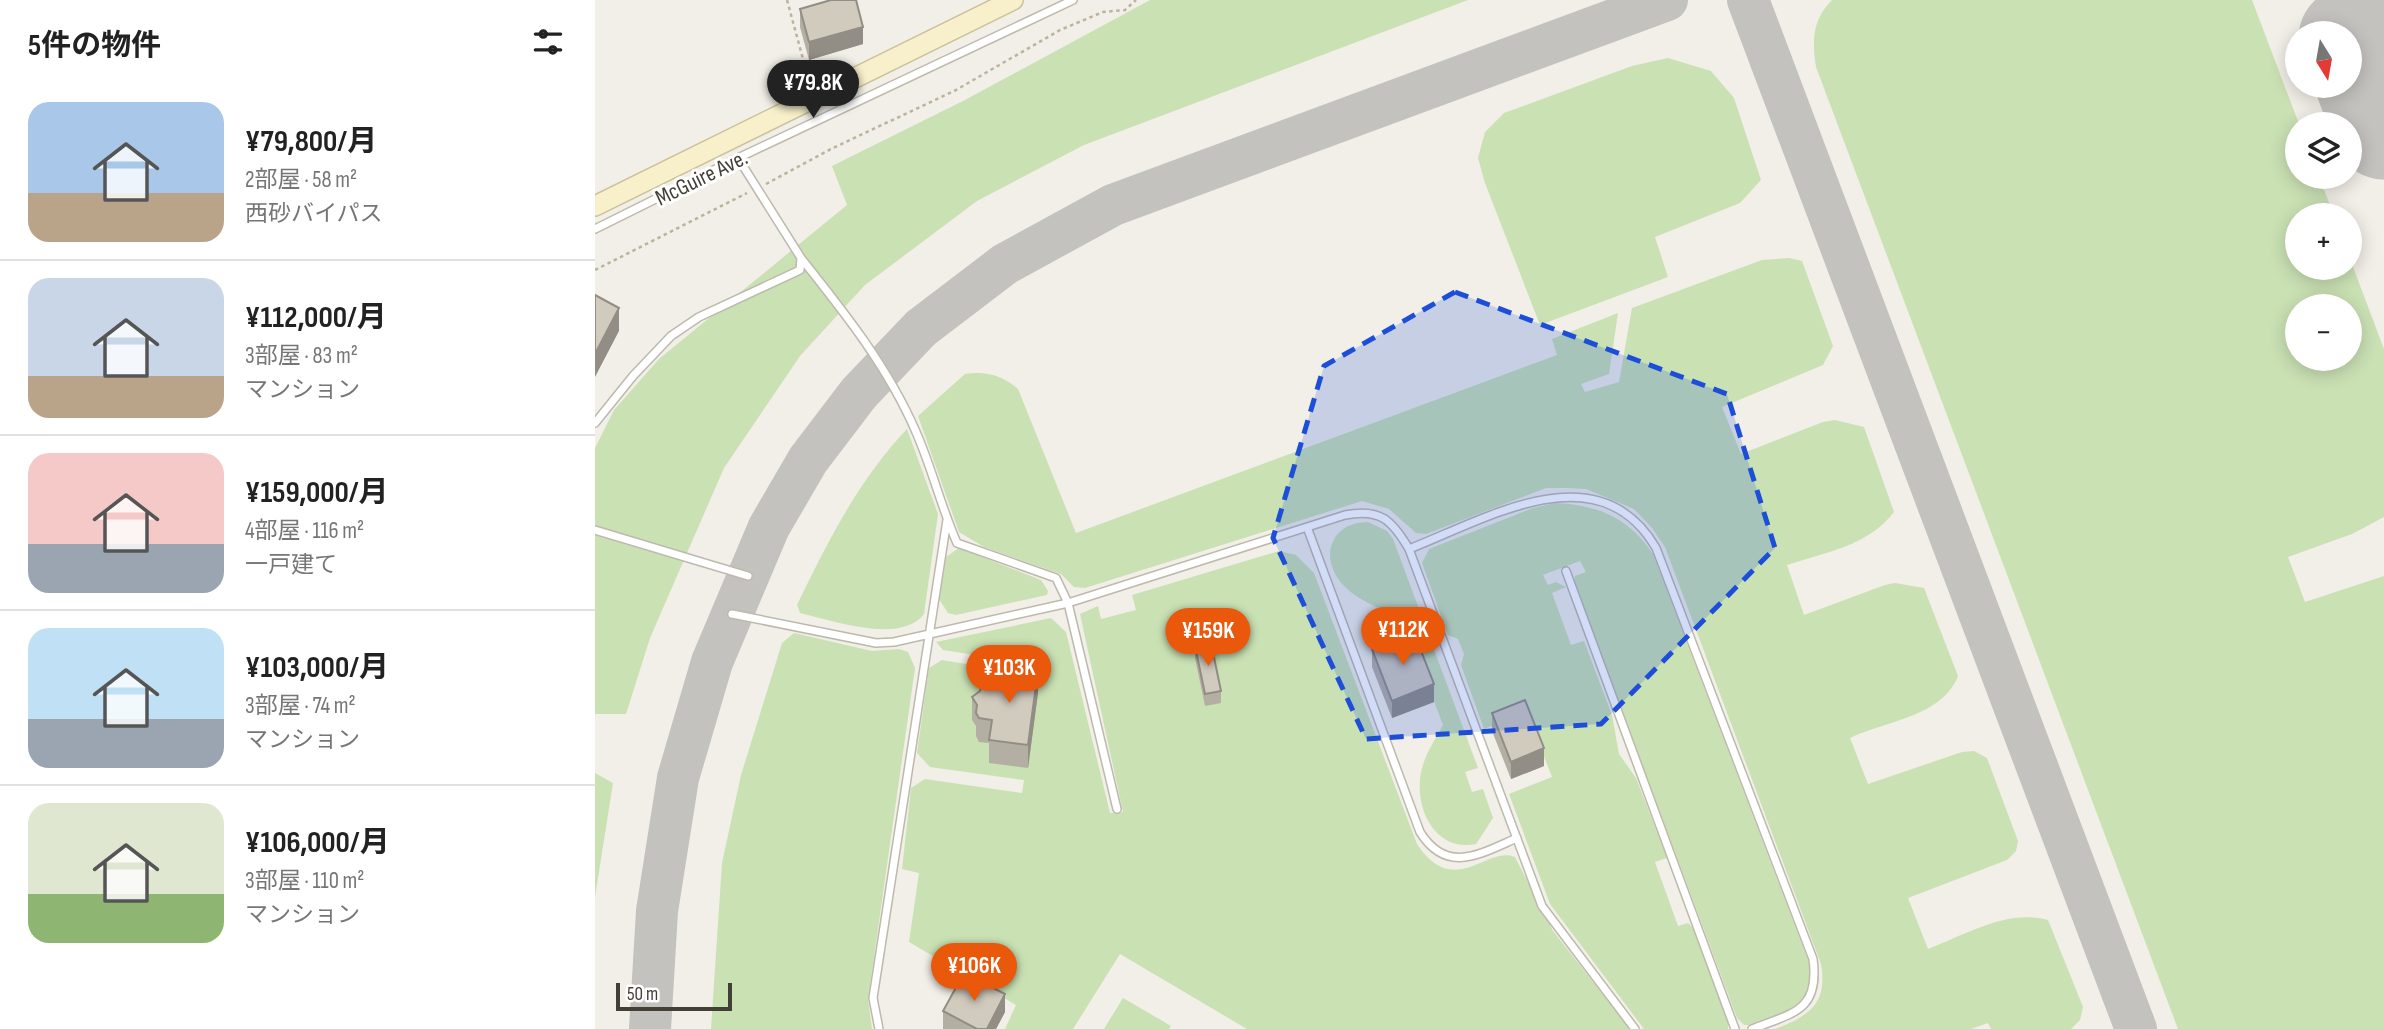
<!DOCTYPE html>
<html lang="ja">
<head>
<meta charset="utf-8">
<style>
	body { margin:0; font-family:"Sofia Sans Condensed","Noto Sans JP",sans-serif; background:#f2f2f2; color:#222; height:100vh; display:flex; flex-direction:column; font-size:26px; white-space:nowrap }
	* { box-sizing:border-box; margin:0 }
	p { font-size:23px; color:#767676 }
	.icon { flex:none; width:38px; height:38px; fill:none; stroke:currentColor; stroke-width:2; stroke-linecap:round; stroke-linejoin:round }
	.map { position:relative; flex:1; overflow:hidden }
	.drawer { display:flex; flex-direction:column; background:#fff; width:595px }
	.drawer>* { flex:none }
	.needle { width:46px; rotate:169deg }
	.tools { position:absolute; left:1690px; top:21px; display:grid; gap:14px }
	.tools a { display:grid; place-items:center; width:77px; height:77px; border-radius:50%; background:#fff; box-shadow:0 4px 18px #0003; font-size:35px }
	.scale { position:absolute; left:21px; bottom:18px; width:116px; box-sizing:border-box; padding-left:7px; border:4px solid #433f37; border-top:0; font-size:19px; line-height:24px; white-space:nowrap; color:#433f37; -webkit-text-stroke:5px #fff; paint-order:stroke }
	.price { position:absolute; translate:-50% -60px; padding:0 16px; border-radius:24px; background:#ea580c; color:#fff; font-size:23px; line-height:46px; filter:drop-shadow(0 2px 4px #0008) }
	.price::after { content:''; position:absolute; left:50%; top:42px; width:21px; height:16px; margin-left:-10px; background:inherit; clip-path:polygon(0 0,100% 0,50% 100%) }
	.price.selected { background:#222; color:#fff }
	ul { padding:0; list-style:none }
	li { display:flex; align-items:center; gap:21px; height:175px; padding:0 28px }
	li+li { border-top:2px solid #e0e0e0 }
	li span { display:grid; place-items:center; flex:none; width:196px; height:140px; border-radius:21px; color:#555 }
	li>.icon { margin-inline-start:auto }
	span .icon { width:84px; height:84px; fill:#fffc; stroke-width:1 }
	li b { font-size:30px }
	h2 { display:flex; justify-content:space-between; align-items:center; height:84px; padding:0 28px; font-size:30px }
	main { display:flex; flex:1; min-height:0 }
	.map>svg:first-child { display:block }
</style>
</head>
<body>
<main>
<section class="drawer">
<h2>5件の物件<svg class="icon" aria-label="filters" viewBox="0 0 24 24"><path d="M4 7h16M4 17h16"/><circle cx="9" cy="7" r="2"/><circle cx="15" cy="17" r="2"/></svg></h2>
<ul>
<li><span style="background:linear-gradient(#a9c7e8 65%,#b9a48a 0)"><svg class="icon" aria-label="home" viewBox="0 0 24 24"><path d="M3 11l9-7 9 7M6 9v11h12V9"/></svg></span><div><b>¥79,800/月</b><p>2部屋 · 58 m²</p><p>西砂バイパス</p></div></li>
<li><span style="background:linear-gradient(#c9d6e8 70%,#b9a48a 0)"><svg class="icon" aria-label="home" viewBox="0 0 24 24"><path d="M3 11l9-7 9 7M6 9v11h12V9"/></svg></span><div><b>¥112,000/月</b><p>3部屋 · 83 m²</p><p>マンション</p></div></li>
<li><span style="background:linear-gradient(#f6c9c9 65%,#9aa5b1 0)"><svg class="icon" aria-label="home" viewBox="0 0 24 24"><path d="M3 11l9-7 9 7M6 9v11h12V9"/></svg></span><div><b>¥159,000/月</b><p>4部屋 · 116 m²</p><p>一戸建て</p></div></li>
<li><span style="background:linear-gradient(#bfe0f5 65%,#9aa5b1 0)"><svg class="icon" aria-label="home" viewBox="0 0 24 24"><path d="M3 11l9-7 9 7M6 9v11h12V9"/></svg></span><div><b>¥103,000/月</b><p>3部屋 · 74 m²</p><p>マンション</p></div></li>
<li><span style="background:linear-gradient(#dfe7d0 65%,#8fb573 0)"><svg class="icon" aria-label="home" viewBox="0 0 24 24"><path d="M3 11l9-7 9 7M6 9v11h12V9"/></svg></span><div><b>¥106,000/月</b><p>3部屋 · 110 m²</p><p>マンション</p></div></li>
</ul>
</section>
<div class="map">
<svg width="1789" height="1029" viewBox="0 0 1789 1029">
	<rect width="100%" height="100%" fill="#f1efe7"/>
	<path fill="#cae1b4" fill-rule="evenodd" d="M 555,0 L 873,0 L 489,145 L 382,201 L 270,285 L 205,356 L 129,468 L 55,638 L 31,714 L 0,714 L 0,448 L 19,410 L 64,359 L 252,205 L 237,166 L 370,100 Z
		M 1237,0 L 1657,0 L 1704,124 L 1703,177 L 1724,177 L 1739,215 L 1703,215 L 1703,268 L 1755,268 L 1755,259 L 1789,349 L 1789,517 L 1757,534 L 1693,557 L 1710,602 L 1789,576 L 1789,1029 L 1583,1029 L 1221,67 C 1217,41 1217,20 1237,0 ZM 1703,306 L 1755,306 L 1755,359 L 1703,359 Z
		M 1073,58 L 1116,71 L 1139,98 L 1166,180 L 1145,203 L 1060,237 L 1073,277 L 945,325 L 890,183 L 883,158 L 890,132 L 909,113 L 1037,66 Z
		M 1194,258 L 1207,261 L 1238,346 L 1228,365 L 1127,407 L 1146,454 L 1228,422 L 1240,420 L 1269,427 L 1299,512 C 1273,546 1231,552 1192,565 L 1209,615 L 1290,585 L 1300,583 L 1329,588 L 1363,676 C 1347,717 1290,721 1255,738 L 1273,784 L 1367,752 L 1379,751 L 1392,758 L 1423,841 L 1421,851 L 1412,860 L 1313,898 L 1333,949 C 1372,934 1412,909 1453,920 L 1488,1007 L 1485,1020 L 1476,1029 L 1396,1029 L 1393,1023 L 1376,1029 L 1180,1029 C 1214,1016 1233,1004 1226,964 L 1070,547 L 1057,528 L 1039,509 L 991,489 L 971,488 L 951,488 L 831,534 L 821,533 L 794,509 L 767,501 L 490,588 L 479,587 L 466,574 L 389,547 L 364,532 L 323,416 L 370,374 C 390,371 407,375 423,389 L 481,533 L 962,355 L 957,339 L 1023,313 L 1014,374 L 986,384 L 990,392 L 1024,382 L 1037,308 L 1167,260 Z
		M 312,429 L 343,514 L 329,614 C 306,645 236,620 205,613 L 202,605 C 233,541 263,481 312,429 Z
		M 961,503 C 1003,505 1034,518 1058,554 L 1213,960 C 1224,1008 1190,1011 1154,1025 L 1149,1025 L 1142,1018 L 979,582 L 980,576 L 991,572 L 985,561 L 948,575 L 953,585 L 961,582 L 971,587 L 957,593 L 976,645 L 989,641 L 1017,715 L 1024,754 L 1041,778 L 1072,858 L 1060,862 L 1083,926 L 1093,923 L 1099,929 L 1133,1021 L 1133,1029 L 1049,1029 L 955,904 L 914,794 L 957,777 L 932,713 L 889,729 L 866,665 L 869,654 L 863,639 L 853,635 L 827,563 L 834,549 L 938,508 Z
		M 773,522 L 792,531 L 798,539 L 883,768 L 870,772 L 877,792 L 888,789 L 898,818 L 881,844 C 837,853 816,801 828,765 C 832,751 841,738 848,725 L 808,619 C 789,610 765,602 750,587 C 723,561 734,522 773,522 Z
		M 364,548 L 446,580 L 453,591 L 452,595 L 361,615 L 353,613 L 344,599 L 351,557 Z
		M 684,551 L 701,555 L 719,573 L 822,844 C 859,900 893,845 920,857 L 958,931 L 1035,1029 L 652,1029 L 525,954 L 478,1029 L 410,1029 L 421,1005 L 314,942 L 324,873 L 307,869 L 316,788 L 330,779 L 427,793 L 429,780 L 335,767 L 322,753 L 334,668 L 347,660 L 443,676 L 445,665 L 348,650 L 341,642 L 456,618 L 471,632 L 515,813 L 528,812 L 485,614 L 503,606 L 506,619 L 541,610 L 537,595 Z
		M 199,633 L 277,651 L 304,649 L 313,652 L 320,668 L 273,999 L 277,1029 L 116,1029 L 127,863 L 146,775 L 187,643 Z
		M 0,773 L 18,783 L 0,897 Z
		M 528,998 L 576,1026 L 574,1029 L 509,1029 Z"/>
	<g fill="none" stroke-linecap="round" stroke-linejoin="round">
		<path stroke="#c3c2be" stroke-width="42" d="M 1153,0 L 1541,1029
			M 55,1029 L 62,911 L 83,778 L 117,662 L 174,527 L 213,460 L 264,393 L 326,328 L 410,264 L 518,205 L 1072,0"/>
		<path stroke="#c3c2be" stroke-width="103" d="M 1755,38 L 1789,128"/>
		<defs>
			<path id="lane" d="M 0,229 L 143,158 L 478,0
				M 206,258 C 249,312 293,367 321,432 C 337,468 346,507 362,543 L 461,578 L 473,603 L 522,809
				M 0,423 L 38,376 L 76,336 L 104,317 L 205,270 L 206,258 L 143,158
				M 712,527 L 825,832 C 852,875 885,854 922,838
				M 0,530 L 153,576
				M 814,549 C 891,519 1004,450 1061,548 L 1218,959 C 1225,1011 1198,1013 1157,1029
				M 971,571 L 1140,1029
				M 137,614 L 281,643 L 299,642 L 473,603 L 750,515 C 785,508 797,520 814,549 L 947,906 L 1040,1029
				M 284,1029 L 278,998 L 352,520"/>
			<path id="secondary" d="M 0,206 L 418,0"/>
		</defs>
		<use href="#lane" stroke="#beb9ad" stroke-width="10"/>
		<use href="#secondary" stroke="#cbc29b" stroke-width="22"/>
		<path stroke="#bbb39d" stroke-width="2.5" stroke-dasharray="3.5 3.5" stroke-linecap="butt" d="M 192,0 L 214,81
			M 171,184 L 236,149 L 361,90 L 465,30 L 508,12 L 530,10 L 541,0
			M 0,270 L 152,193"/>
		<use href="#lane" stroke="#fff" stroke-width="7"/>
		<use href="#secondary" stroke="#f8f0ca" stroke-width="19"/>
	</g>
	<path fill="#b4afa3" d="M 262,0 L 268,44 L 214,60 L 205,27 L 205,9 Z
		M 600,646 L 626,691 L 626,703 L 610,706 L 600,658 Z
		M 777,649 L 839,702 L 797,718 L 777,667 Z
		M 385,691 L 443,693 L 433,768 L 394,763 L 394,743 L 384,742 L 381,736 L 381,726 L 377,720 L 377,697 Z
		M 897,713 L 949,766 L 916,779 L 897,731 Z
		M 348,1011 L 410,1012 L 401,1029 L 348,1029 Z"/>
	<path fill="#928e85" d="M 268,27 L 268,44 L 214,60 L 214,42 Z
		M 24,308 L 24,331 L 0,377 L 0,354 Z
		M 443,670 L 443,693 L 433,768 L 433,745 Z
		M 839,684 L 839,702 L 797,718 L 797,701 Z
		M 949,748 L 949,766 L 916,779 L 916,762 Z
		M 410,994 L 410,1012 L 401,1029 L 392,1029 Z"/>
	<path fill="#d1cbbe" stroke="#928e85" stroke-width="2" d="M 236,0 L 261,0 L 268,27 L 214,42 L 205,9 Z
		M 0,295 L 24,308 L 0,354 Z
		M 819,633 L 839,684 L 797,701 L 777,649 Z
		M 616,643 L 626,691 L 610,694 L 600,646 Z
		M 406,665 L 443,670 L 433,745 L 394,740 L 397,720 L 384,718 L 381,713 L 382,705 L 377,697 L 385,691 L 386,686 L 393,683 L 403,685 Z
		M 930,700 L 949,748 L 916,762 L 897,713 Z
		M 369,973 L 410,994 L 392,1029 L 382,1029 L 348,1011 Z"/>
	<path fill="#1d4ed8" fill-opacity="0.2" stroke="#1d4ed8" stroke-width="5" stroke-dasharray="14 9" stroke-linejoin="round" d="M 860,292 L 1132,394 L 1180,548 L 1006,724 L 771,739 L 678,538 L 729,366 Z"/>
	<g text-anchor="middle" stroke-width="6" stroke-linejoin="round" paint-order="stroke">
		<g font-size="23" fill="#433f37" stroke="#fff">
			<text transform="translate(106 177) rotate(-26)" y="8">McGuire Ave.</text>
		</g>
	</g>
</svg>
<div class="tools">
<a><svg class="needle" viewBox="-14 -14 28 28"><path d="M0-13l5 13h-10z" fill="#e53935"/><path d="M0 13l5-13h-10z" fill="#767676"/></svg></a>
<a><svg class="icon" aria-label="layers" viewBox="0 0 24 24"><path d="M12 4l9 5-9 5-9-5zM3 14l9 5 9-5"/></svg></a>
<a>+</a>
<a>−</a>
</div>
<div class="scale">50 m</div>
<b class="price selected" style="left:218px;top:120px">¥79.8K</b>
<b class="price" style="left:808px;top:667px">¥112K</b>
<b class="price" style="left:613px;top:668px">¥159K</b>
<b class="price" style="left:414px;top:705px">¥103K</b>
<b class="price" style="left:379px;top:1003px">¥106K</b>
</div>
</main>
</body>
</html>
